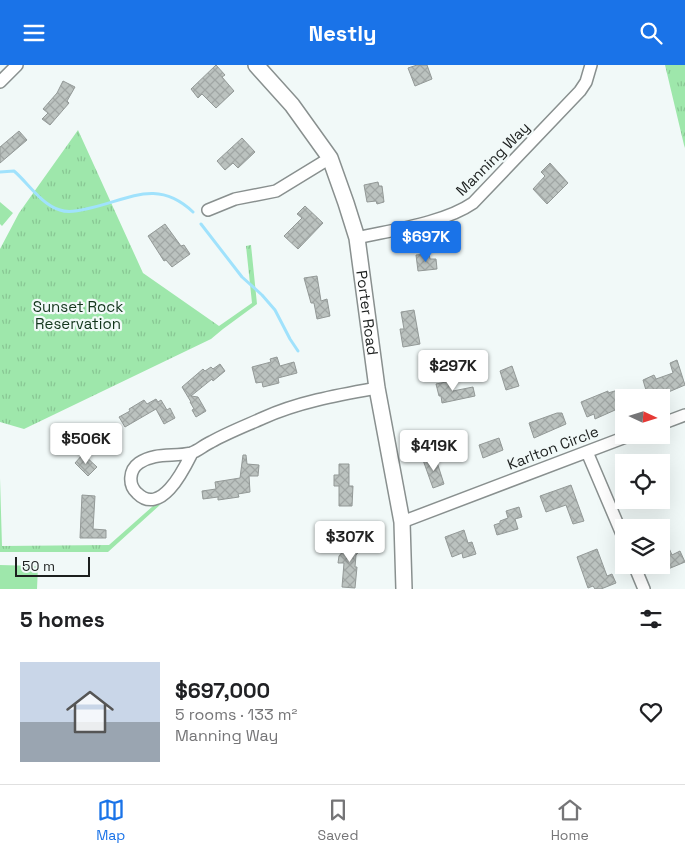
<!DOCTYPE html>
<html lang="en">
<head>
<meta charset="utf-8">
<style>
	body { margin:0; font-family:"Space Grotesk",sans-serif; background:#f6f6f6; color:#202124; height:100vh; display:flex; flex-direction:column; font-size:19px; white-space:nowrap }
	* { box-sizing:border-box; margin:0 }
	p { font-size:16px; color:#757577 }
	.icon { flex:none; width:28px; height:28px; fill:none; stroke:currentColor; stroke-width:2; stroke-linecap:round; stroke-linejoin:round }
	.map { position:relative; height:524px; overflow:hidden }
	.side { display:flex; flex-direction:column; background:#fff; flex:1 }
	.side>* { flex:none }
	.needle { width:32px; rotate:94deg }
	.buttons { position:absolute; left:615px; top:324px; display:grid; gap:10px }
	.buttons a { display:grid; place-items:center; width:55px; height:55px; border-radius:0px; background:#fff; box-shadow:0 5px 20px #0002; font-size:25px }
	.scale { position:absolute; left:15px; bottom:12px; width:75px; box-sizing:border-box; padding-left:5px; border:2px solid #1c1f1e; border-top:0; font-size:14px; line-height:18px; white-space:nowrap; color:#1c1f1e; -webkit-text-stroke:4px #f1f9f8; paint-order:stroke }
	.price { position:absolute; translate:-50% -42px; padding:0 11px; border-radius:5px; background:#fff; color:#222; font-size:16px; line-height:32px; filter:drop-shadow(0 1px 2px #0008) }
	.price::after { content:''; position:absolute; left:50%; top:30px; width:15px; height:11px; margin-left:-8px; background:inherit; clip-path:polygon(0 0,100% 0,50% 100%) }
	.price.on { background:#1a73e8; color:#fff }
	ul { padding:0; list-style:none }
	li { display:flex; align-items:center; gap:15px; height:125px; padding:0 20px }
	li+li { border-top:1px solid #e0e0e0 }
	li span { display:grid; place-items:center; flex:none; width:140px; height:100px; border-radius:0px; color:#555 }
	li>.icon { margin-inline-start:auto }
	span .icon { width:60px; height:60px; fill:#fffc; stroke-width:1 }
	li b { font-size:21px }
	h2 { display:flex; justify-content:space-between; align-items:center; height:60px; padding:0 20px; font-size:21px }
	header { display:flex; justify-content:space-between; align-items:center; height:65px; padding:0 20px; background:#1a73e8; color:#fff; font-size:22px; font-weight:600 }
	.dock { display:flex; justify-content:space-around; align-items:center; height:70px; border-top:1px solid #e0e0e0; background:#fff; font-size:14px; color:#757577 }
	.dock a { display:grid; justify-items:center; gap:2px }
	.dock .on { color:#1a73e8 }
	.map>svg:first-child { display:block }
</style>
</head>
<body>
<header><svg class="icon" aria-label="menu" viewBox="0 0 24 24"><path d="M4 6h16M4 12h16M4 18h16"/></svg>Nestly<svg class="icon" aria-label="search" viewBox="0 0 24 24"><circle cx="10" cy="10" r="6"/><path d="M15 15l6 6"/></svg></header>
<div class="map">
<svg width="685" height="524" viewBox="0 0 685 524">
	<defs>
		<pattern id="park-tufts" width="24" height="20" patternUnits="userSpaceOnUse" patternTransform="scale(1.25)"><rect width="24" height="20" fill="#9ee7ab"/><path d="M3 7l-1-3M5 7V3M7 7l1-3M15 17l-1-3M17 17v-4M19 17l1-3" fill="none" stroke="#88c693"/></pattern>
		<pattern id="building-cross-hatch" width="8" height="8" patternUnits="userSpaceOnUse" patternTransform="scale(1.25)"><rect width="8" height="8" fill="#bbc2bf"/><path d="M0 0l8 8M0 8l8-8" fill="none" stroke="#a0a6a4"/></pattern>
	</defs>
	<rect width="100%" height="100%" fill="#f1f9f8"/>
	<path fill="url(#park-tufts)" d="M 665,0 L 685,0 L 685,83 L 684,80 Z
		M 78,65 L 143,208 L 219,261 L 252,238 L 246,181 L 251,180 L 257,239 L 223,264 L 211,274 L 24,364 L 0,357 L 0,184 L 19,148 Z
		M 0,413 L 2,481 L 109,480 L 153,441 L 161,439 L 108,487 L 0,487 Z"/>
	<path fill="#9ee7ab" d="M 0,137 L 13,148 L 2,161 L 0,159 Z
		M 0,500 L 38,501 L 37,524 L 0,524 Z"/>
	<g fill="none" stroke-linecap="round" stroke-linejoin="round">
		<path stroke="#a0e2fc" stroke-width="3" d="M 0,107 L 14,106 C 28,118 42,140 60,145 C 68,148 78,146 86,144 C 127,136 156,112 193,147
			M 201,159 L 242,212 L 262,230 L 275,245 L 290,274 L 298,286"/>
	</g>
	<path fill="url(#building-cross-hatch)" stroke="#939997" d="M 216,0 L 225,10 L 222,12 L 234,26 L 216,43 L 202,29 L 198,33 L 191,24 Z
		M 417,0 L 427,0 L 432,14 L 415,21 L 408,3 Z
		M 63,16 L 75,22 L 67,36 L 69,38 L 50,60 L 42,54 L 48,48 L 43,44 L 57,28 Z
		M 19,66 L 27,75 L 0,98 L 0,82 Z
		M 242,73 L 255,87 L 238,103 L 233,98 L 225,105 L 217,96 Z
		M 550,98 L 568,118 L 547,139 L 533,124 L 545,111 L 541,107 Z
		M 378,117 L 379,121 L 382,121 L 384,137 L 377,139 L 376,136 L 367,137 L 364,120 Z
		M 305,141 L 323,158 L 298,184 L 284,171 L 302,153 L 297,149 Z
		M 165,159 L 181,181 L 184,180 L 190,189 L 172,202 L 166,195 L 164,196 L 148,171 Z
		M 429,189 L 430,194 L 436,194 L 437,204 L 418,206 L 416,190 Z
		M 317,211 L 321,236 L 327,234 L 330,251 L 317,254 L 314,238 L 311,238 L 304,213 Z
		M 414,245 L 420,279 L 403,282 L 400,264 L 404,264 L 401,247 Z
		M 277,292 L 280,301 L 294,297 L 297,308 L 278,313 L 279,318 L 263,322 L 262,317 L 256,318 L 252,302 L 271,297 L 270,294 Z
		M 677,295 L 685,320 L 659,331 L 658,329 L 648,332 L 643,315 L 654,310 L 656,314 L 673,308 L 670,298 Z
		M 220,299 L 225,306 L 213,316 L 212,314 L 191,331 L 198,332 L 206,346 L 196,352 L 192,345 L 194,344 L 190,337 L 191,337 L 182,322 L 203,304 L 205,306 L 211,302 L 213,304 Z
		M 512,301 L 519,321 L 506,325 L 500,306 Z
		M 451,316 L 453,326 L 473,322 L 475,331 L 442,338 L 441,331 L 439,331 L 436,319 Z
		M 618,325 L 624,341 L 595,354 L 594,349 L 587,352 L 581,337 L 608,326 L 608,328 Z
		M 156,334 L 158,337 L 161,335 L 167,345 L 170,343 L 175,353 L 164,359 L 156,344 L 125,362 L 119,352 L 130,346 L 129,344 L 144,335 L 147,339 Z
		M 557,348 L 562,348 L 566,359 L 534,373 L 529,358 Z
		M 88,361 L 98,370 L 80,388 L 70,379 Z
		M 499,373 L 503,385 L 483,393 L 479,380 Z
		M 83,389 L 97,402 L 88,411 L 75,398 Z
		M 243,390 L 246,390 L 247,399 L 259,400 L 258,411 L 249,411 L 250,427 L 238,429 L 239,432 L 218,435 L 218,432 L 203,434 L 202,426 L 216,424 L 215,417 L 240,413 Z
		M 435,391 L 444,419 L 433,423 L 423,395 Z
		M 339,399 L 349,399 L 349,421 L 353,421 L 352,441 L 339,441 L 339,421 L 334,421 L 334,410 L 339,410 Z
		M 571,420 L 584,456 L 573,459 L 566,440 L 546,447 L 540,431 Z
		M 82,430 L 95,431 L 93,464 L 106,465 L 106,473 L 80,473 Z
		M 519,442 L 522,452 L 515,454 L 518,464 L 497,470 L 494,460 L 500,458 L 500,456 L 508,453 L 506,446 Z
		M 464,465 L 468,478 L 472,477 L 476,489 L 463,493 L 462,488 L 452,492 L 445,472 Z
		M 661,465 L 672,490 L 680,486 L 685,497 L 668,504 L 665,494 L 661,495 Z
		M 354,473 L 364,481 L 356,490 L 355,502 L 357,502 L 355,523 L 342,522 L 344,498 L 338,498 L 339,491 Z
		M 597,484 L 607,511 L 612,509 L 616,518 L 601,524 L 595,524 L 593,521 L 588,523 L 577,492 Z"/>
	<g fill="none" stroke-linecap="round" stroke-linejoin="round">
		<defs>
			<path id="minor" d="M 0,17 L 17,0
				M 208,145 L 235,134 L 276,126 L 330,93
				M 357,173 C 392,165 444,158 473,138 L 580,26 L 586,17 L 591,0
				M 661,359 L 685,350
				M 587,387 L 624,474
				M 192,388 C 184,404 161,452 137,428 C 128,420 129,405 139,398 C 155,387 173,392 191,388 C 198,386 204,380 211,377 C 227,368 245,361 263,353 C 298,337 338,330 377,323
				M 402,457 L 631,370
				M 634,500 L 644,524"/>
			<g id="tertiary">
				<path id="s1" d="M 256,0 L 292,40 L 330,93 L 346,138 L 357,173 L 377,323 L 402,457 L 404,524"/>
			</g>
		</defs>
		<use href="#minor" stroke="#89908f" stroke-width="14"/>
		<use href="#tertiary" stroke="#89908f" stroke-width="18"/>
		<use href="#minor" stroke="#fff" stroke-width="11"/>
		<use href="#tertiary" stroke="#fff" stroke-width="15"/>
	</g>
	<g text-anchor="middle" stroke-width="4.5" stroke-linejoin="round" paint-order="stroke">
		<g font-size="15" fill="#1c1f1e" stroke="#f1f9f8">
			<text transform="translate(493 94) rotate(-45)" y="5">Manning Way</text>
			<text dy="5" stroke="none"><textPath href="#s1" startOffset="279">Porter Road</textPath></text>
			<text transform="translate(553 383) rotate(-21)" y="5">Karlton Circle</text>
		</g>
		<g font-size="15" fill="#12351b" stroke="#f1f9f8">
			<text x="78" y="247">Sunset Rock<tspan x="78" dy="17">Reservation</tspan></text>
		</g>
	</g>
</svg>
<div class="buttons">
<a><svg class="needle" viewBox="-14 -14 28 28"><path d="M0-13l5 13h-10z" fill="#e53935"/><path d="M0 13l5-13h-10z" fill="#757577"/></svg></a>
<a><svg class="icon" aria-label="locate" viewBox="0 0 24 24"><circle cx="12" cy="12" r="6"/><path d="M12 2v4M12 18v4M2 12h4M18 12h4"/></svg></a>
<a><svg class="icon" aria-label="layers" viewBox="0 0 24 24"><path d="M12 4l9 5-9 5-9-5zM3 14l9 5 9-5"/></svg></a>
</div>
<div class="scale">50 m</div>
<b class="price on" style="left:426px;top:198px">$697K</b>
<b class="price" style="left:453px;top:327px">$297K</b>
<b class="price" style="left:86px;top:400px">$506K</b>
<b class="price" style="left:434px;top:407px">$419K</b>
<b class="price" style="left:350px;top:498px">$307K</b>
</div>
<section class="side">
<h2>5 homes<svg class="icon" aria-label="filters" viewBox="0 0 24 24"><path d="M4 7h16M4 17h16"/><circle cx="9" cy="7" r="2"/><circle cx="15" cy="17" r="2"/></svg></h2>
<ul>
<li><span style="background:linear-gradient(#c9d6e8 60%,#9aa5b1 0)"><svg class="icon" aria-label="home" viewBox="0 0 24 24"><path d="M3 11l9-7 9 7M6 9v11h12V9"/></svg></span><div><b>$697,000</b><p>5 rooms · 133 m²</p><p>Manning Way</p></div><svg class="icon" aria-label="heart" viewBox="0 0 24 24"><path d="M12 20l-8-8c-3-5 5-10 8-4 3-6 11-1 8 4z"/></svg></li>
</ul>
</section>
<nav class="dock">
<a class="on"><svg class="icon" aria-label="map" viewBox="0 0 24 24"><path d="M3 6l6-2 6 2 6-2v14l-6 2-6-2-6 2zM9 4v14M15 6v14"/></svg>Map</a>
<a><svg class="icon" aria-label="saved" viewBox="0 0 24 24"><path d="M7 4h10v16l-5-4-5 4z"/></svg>Saved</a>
<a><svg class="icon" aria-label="home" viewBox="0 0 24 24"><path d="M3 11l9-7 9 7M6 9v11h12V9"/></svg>Home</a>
</nav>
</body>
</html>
